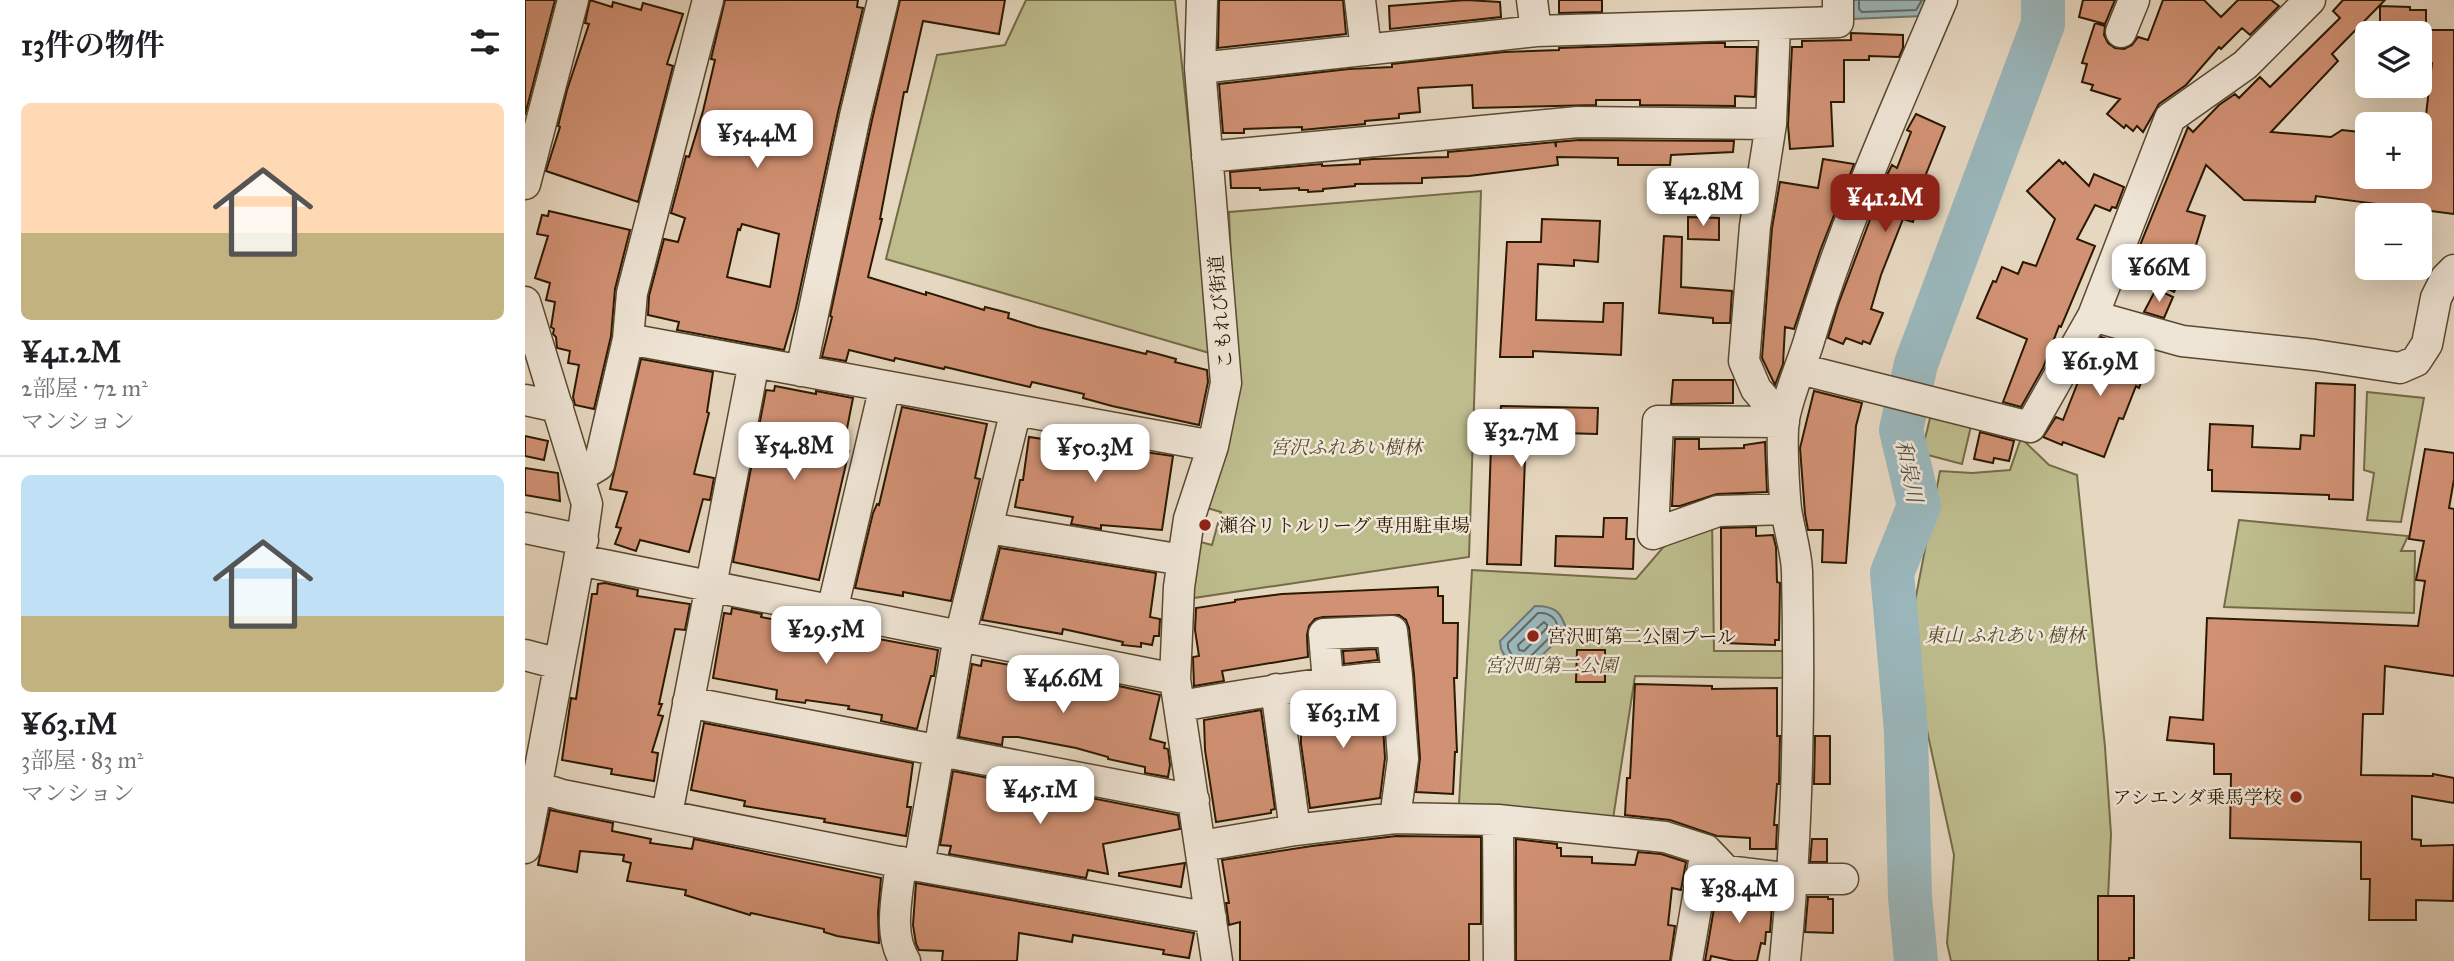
<!DOCTYPE html>
<html lang="ja">
<head>
<meta charset="utf-8">
<style>
	body { margin:0; font-family:"IM FELL Great Primer","Noto Serif JP",serif; background:#f2f2f2; color:#202124; height:100vh; display:flex; flex-direction:column; font-size:26px; white-space:nowrap }
	* { box-sizing:border-box; margin:0 }
	p { font-size:23px; color:#757577 }
	.icon { flex:none; width:38px; height:38px; fill:none; stroke:currentColor; stroke-width:2; stroke-linecap:round; stroke-linejoin:round }
	.map { position:relative; flex:1; overflow:hidden }
	.sheet { display:flex; flex-direction:column; background:#fff; width:525px }
	.sheet>* { flex:none }
	.buttons { position:absolute; left:1830px; top:21px; display:grid; gap:14px }
	.buttons a { display:grid; place-items:center; width:77px; height:77px; border-radius:10px; background:#fff; box-shadow:0 7px 28px #0002; font-size:35px }
	.price { position:absolute; translate:-50% -60px; padding:0 16px; border-radius:14px; background:#fff; color:#222; font-size:23px; line-height:46px; filter:drop-shadow(0 2px 4px #0008) }
	.price::after { content:''; position:absolute; left:50%; top:42px; width:21px; height:16px; margin-left:-10px; background:inherit; clip-path:polygon(0 0,100% 0,50% 100%) }
	.price.current { background:#8f2418; color:#fff }
	ul { padding:0; list-style:none }
	li { display:grid; align-content:center; gap:14px; height:371px; padding:0 21px }
	li+li { border-top:2px solid #e0e0e0 }
	li span { display:grid; place-items:center; height:217px; border-radius:10px; color:#555 }
	li>.icon { margin-inline-start:auto }
	span .icon { width:126px; height:126px; fill:#fffc; stroke-width:1 }
	li b { font-size:30px }
	h2 { display:flex; justify-content:space-between; align-items:center; height:84px; padding:0 21px; font-size:30px }
	main { display:flex; flex:1; min-height:0 }
	.map>svg:first-child { display:block }
</style>
</head>
<body>
<main>
<section class="sheet">
<h2>13件の物件<svg class="icon" aria-label="filters" viewBox="0 0 24 24"><path d="M4 7h16M4 17h16"/><circle cx="9" cy="7" r="2"/><circle cx="15" cy="17" r="2"/></svg></h2>
<ul>
<li><span style="background:linear-gradient(#ffd9b3 60%,#c2b280 0)"><svg class="icon" aria-label="home" viewBox="0 0 24 24"><path d="M3 11l9-7 9 7M6 9v11h12V9"/></svg></span><div><b>¥41.2M</b><p>2部屋 · 72 m²</p><p>マンション</p></div></li>
<li><span style="background:linear-gradient(#bfe0f5 65%,#c2b280 0)"><svg class="icon" aria-label="home" viewBox="0 0 24 24"><path d="M3 11l9-7 9 7M6 9v11h12V9"/></svg></span><div><b>¥63.1M</b><p>3部屋 · 83 m²</p><p>マンション</p></div></li>
</ul>
</section>
<div class="map">
<svg width="1929" height="961" viewBox="0 0 1929 961">
	<rect width="100%" height="100%" fill="#e6d7c0"/>
	<filter id="stains"><feTurbulence type="fractalNoise" baseFrequency=".00286" numOctaves="4"/><feColorMatrix values="0 0 0 0 .2 0 0 0 0 .09 0 0 0 0 .02 0 0 0 .5 -.17"/></filter>
	<radialGradient id="worn" r=".72"><stop offset=".6" stop-color="#630" stop-opacity="0"/><stop offset="1" stop-color="#630" stop-opacity=".3"/></radialGradient>
	<path fill="#bdbc8d" stroke="#746a46" stroke-width="2" d="M 501,0 L 650,0 L 688,354 L 361,259 L 412,55 L 480,45 Z
		M 956,191 L 944,557 L 662,599 L 668,540 L 687,545 L 696,512 L 675,506 L 710,360 L 704,212 Z
		M 1842,392 L 1899,398 L 1876,522 L 1842,520 L 1849,473 L 1839,470 Z
		M 1407,410 L 1447,422 L 1437,464 L 1399,454 L 1398,447 Z
		M 1496,438 L 1524,465 L 1552,475 L 1580,747 L 1586,834 L 1580,961 L 1426,961 L 1422,943 L 1429,855 L 1401,726 L 1388,612 L 1415,471 L 1447,473 L 1485,470 Z
		M 1187,520 L 1189,651 L 1266,651 L 1264,678 L 1110,676 L 1088,819 L 934,804 L 947,570 L 1111,579 L 1141,544 Z
		M 1714,520 L 1883,536 L 1876,551 L 1890,551 L 1889,613 L 1699,607 Z"/>
	<path fill="#9ab7bc" stroke="#6e7871" stroke-width="2" d="M 1327,0 L 1404,0 L 1398,16 L 1327,19 Z
		M 1010,606 C 1031,606 1036,612 1042,631 L 1004,668 L 985,665 L 976,649 L 975,641 Z"/>
	<g fill="none" stroke-linecap="round" stroke-linejoin="round">
		<path stroke="#62685e" stroke-width="2" d="M 1334,0 L 1334,9 L 1337,12 L 1391,10 L 1397,0
			M 1013,613 C 1024,612 1032,618 1033,629 L 1002,660 L 989,659 L 983,648 L 983,643 Z
			M 1019,622 L 1022,625 L 1022,628 L 999,651 L 994,650 L 993,645 Z"/>
		<path stroke="#9ab7bc" stroke-width="44" d="M 1391,961 L 1385,897 L 1381,731 L 1367,573 L 1394,506 L 1376,430 L 1391,364 L 1518,24 L 1518,0"/>
	</g>
	<path fill="#d19174" stroke="#2b1900" stroke-width="2" fill-rule="evenodd" d="M 0,0 L 30,0 L 0,115 Z
		M 65,0 L 87,7 L 88,2 L 116,10 L 118,3 L 158,14 L 142,64 L 148,66 L 113,202 L 21,171 L 35,127 L 33,126 L 42,90 L 64,24 L 60,23 Z
		M 200,0 L 333,0 L 332,7 L 338,8 L 313,112 L 271,308 L 259,350 L 152,330 L 154,322 L 123,315 L 124,296 L 139,239 L 153,242 L 160,218 L 146,213 L 161,156 L 164,157 L 178,111 L 190,60 L 186,59 ZM 217,224 L 254,234 L 245,287 L 202,277 L 213,229 L 215,230 Z
		M 375,0 L 480,0 L 474,34 L 398,21 L 382,92 L 379,92 L 355,219 L 357,219 L 343,277 L 401,295 L 401,292 L 459,310 L 460,307 L 484,313 L 483,318 L 512,327 L 621,354 L 622,351 L 651,359 L 650,362 L 682,370 L 683,382 L 674,425 L 587,406 L 558,398 L 559,394 L 507,382 L 505,387 L 420,367 L 419,369 L 370,358 L 369,361 L 324,350 L 321,361 L 297,357 L 307,317 L 305,316 L 347,120 Z
		M 694,0 L 818,0 L 821,34 L 693,48 Z
		M 941,0 L 975,2 L 976,17 L 865,29 L 864,6 Z
		M 1034,0 L 1077,0 L 1077,12 L 1034,13 Z
		M 1558,0 L 1590,0 L 1580,24 L 1554,17 Z
		M 1638,0 L 1679,0 L 1696,17 L 1713,0 L 1746,0 L 1754,6 L 1725,35 L 1717,28 L 1696,49 L 1694,47 L 1661,85 L 1634,104 L 1618,132 L 1612,126 L 1608,131 L 1601,125 L 1599,128 L 1582,114 L 1595,99 L 1566,90 L 1568,85 L 1557,82 L 1562,64 L 1557,63 L 1570,23 L 1580,26 L 1579,35 L 1583,43 L 1590,48 L 1599,49 L 1607,45 L 1613,37 L 1623,40 Z
		M 1818,0 L 1860,0 L 1807,54 L 1813,61 L 1746,132 L 1806,137 L 1817,130 L 1843,133 L 1843,177 L 1895,177 L 1895,140 L 1898,141 L 1907,63 L 1895,64 L 1895,33 L 1855,33 L 1855,6 L 1885,7 L 1885,10 L 1901,10 L 1901,30 L 1929,30 L 1929,214 L 1791,196 L 1790,202 L 1719,200 L 1681,165 L 1662,211 L 1680,216 L 1667,258 L 1649,292 L 1605,270 L 1663,127 L 1668,132 L 1694,105 L 1710,94 L 1714,98 L 1735,77 L 1745,87 L 1815,18 L 1808,11 Z
		M 1326,33 L 1378,35 L 1378,48 L 1374,57 L 1344,56 L 1344,60 L 1319,60 L 1319,102 L 1306,102 L 1308,146 L 1265,149 L 1263,125 L 1267,47 L 1277,47 L 1277,41 L 1326,40 Z
		M 1181,43 L 1200,43 L 1200,47 L 1232,47 L 1230,97 L 1210,96 L 1210,106 L 1115,105 L 1115,100 L 1071,100 L 1071,105 L 948,108 L 947,85 L 893,88 L 895,112 L 874,114 L 874,118 L 840,121 L 840,124 L 777,130 L 777,127 L 719,129 L 719,133 L 698,133 L 694,84 L 824,69 L 867,67 L 867,64 L 979,52 L 1034,50 L 1034,48 Z
		M 1391,114 L 1420,127 L 1399,179 L 1401,179 L 1392,201 L 1395,202 L 1388,222 L 1378,219 L 1356,275 L 1346,309 L 1358,313 L 1345,344 L 1338,341 L 1337,344 L 1321,338 L 1318,344 L 1303,338 L 1313,305 L 1361,177 L 1367,165 L 1372,168 L 1386,132 L 1382,130 Z
		M 1054,140 L 1209,141 L 1208,152 L 1146,155 L 1145,165 L 1093,165 L 1093,158 L 1032,157 L 1033,165 L 944,176 L 897,178 L 897,183 L 830,184 L 830,186 L 798,189 L 798,191 L 783,192 L 783,190 L 774,190 L 774,188 L 735,190 L 735,188 L 706,188 L 705,172 L 797,164 L 797,166 L 835,164 L 835,160 L 848,159 L 923,157 L 923,152 L 1030,142 L 1031,147 L 1031,142 Z
		M 1298,159 L 1329,164 L 1295,251 L 1269,329 L 1260,327 L 1258,364 L 1250,385 L 1237,358 L 1247,228 L 1255,182 L 1293,188 Z
		M 1534,160 L 1538,164 L 1540,162 L 1564,186 L 1569,174 L 1599,187 L 1591,208 L 1587,207 L 1585,211 L 1570,205 L 1552,239 L 1570,246 L 1536,327 L 1534,326 L 1518,368 L 1496,407 L 1478,402 L 1502,339 L 1452,318 L 1468,281 L 1471,282 L 1477,267 L 1493,274 L 1498,262 L 1511,266 L 1530,219 L 1502,191 Z
		M 24,211 L 105,230 L 90,289 L 86,336 L 69,409 L 50,405 L 48,397 L 54,365 L 43,363 L 45,351 L 32,348 L 31,337 L 28,334 L 29,329 L 26,327 L 30,302 L 21,300 L 25,283 L 10,278 L 23,236 L 12,234 L 17,215 L 23,216 Z
		M 1163,217 L 1194,218 L 1194,240 L 1163,239 Z
		M 1017,219 L 1075,221 L 1073,262 L 1049,260 L 1049,266 L 1013,264 L 1011,320 L 1078,322 L 1079,303 L 1098,303 L 1096,355 L 1008,351 L 1008,357 L 975,357 L 982,242 L 1016,242 Z
		M 1139,236 L 1157,237 L 1156,287 L 1207,291 L 1205,323 L 1188,323 L 1188,318 L 1134,313 Z
		M 1631,289 L 1648,297 L 1639,318 L 1619,312 Z
		M 1576,337 L 1622,354 L 1618,366 L 1621,368 L 1614,388 L 1611,386 L 1598,419 L 1594,418 L 1579,457 L 1538,442 L 1537,445 L 1518,437 L 1531,417 L 1538,420 L 1555,377 L 1558,378 L 1568,352 Z
		M 116,359 L 188,372 L 182,412 L 184,413 L 169,474 L 189,478 L 185,500 L 178,499 L 164,552 L 115,540 L 111,551 L 90,544 L 96,528 L 91,527 L 102,492 L 85,489 Z
		M 1148,380 L 1208,380 L 1208,403 L 1146,404 Z
		M 1791,383 L 1830,385 L 1828,500 L 1804,499 L 1804,495 L 1687,491 L 1687,470 L 1683,470 L 1685,424 L 1728,426 L 1727,447 L 1775,449 L 1776,435 L 1789,436 Z
		M 250,386 L 291,394 L 291,391 L 328,398 L 318,449 L 324,451 L 294,580 L 208,562 L 241,390 L 249,391 Z
		M 1289,391 L 1337,403 L 1331,426 L 1321,563 L 1297,562 L 1298,530 L 1283,530 L 1280,514 L 1275,448 Z
		M 976,406 L 1073,408 L 1072,434 L 1001,432 L 996,565 L 962,564 L 967,416 L 975,417 Z
		M 377,407 L 462,424 L 450,478 L 455,479 L 426,601 L 378,592 L 378,596 L 330,588 L 348,513 L 352,504 L 354,505 Z
		M 1455,432 L 1489,441 L 1484,461 L 1469,458 L 1468,463 L 1449,459 Z
		M 519,433 L 550,439 L 549,442 L 648,456 L 637,530 L 576,525 L 576,529 L 546,524 L 548,517 L 490,507 L 495,480 L 498,480 L 504,437 L 518,439 Z
		M 0,436 L 23,441 L 19,460 L 0,456 Z
		M 1150,439 L 1174,439 L 1174,449 L 1219,448 L 1219,445 L 1240,442 L 1242,492 L 1192,494 L 1155,506 L 1147,506 Z
		M 1900,449 L 1929,453 L 1929,479 L 1924,508 L 1929,509 L 1929,676 L 1860,666 L 1858,714 L 1838,714 L 1836,775 L 1908,776 L 1908,774 L 1929,778 L 1929,803 L 1887,796 L 1887,839 L 1896,840 L 1896,846 L 1929,845 L 1928,901 L 1891,900 L 1891,920 L 1844,920 L 1845,879 L 1836,879 L 1836,842 L 1705,838 L 1706,774 L 1689,774 L 1689,744 L 1642,740 L 1645,717 L 1678,720 L 1682,618 L 1893,626 L 1900,581 L 1891,580 L 1899,541 L 1884,539 Z
		M 0,468 L 33,473 L 35,501 L 0,495 Z
		M 1079,518 L 1102,518 L 1101,539 L 1109,539 L 1108,569 L 1030,566 L 1031,536 L 1078,537 Z
		M 1231,527 L 1231,536 L 1248,535 L 1251,547 L 1252,582 L 1255,583 L 1254,640 L 1250,640 L 1250,645 L 1199,643 L 1199,640 L 1196,639 L 1196,528 Z
		M 475,548 L 631,573 L 625,617 L 635,619 L 634,636 L 629,636 L 627,645 L 616,643 L 616,647 L 597,645 L 598,642 L 538,629 L 537,634 L 457,620 Z
		M 80,583 L 113,590 L 112,596 L 165,604 L 160,630 L 150,629 L 134,704 L 137,704 L 133,715 L 138,716 L 127,752 L 133,753 L 129,781 L 86,774 L 87,769 L 37,760 L 46,698 L 51,699 L 67,594 L 72,594 L 73,584 Z
		M 913,587 L 913,596 L 918,596 L 918,623 L 933,623 L 932,678 L 929,678 L 932,752 L 930,752 L 928,794 L 891,792 L 895,758 L 889,675 L 884,628 L 881,620 L 874,615 L 798,617 L 790,619 L 784,626 L 782,635 L 783,657 L 697,671 L 699,681 L 669,686 L 668,657 L 674,656 L 670,630 L 671,608 L 710,602 L 710,600 L 757,594 Z
		M 207,608 L 237,614 L 236,617 L 413,650 L 409,676 L 406,676 L 392,729 L 356,721 L 357,715 L 323,709 L 324,706 L 281,700 L 280,703 L 251,699 L 252,690 L 188,678 L 199,613 L 206,614 Z
		M 851,649 L 853,660 L 819,664 L 818,651 Z
		M 1052,650 L 1080,650 L 1080,682 L 1051,682 Z
		M 457,660 L 501,668 L 500,672 L 588,688 L 589,685 L 635,695 L 625,739 L 640,743 L 639,748 L 643,749 L 645,765 L 643,777 L 620,773 L 620,767 L 583,759 L 583,757 L 551,748 L 493,737 L 478,737 L 477,745 L 434,737 L 447,664 L 456,666 Z
		M 1110,684 L 1187,686 L 1187,689 L 1252,688 L 1252,736 L 1255,736 L 1254,784 L 1252,784 L 1249,825 L 1252,825 L 1251,849 L 1225,849 L 1225,838 L 1192,836 L 1145,820 L 1100,815 L 1102,778 L 1105,778 Z
		M 856,695 L 860,758 L 855,798 L 785,808 L 776,744 L 776,704 Z
		M 736,710 L 750,809 L 746,810 L 746,813 L 691,822 L 680,750 L 679,720 Z
		M 179,723 L 388,763 L 382,807 L 386,807 L 381,836 L 299,822 L 300,819 L 219,806 L 220,801 L 166,790 Z
		M 1290,736 L 1305,736 L 1305,784 L 1289,784 Z
		M 428,771 L 653,815 L 655,829 L 578,844 L 583,874 L 563,870 L 561,878 L 424,854 L 426,846 L 415,845 Z
		M 25,810 L 88,823 L 87,831 L 126,839 L 125,843 L 167,849 L 169,839 L 356,878 L 353,913 L 354,943 L 312,936 L 299,932 L 299,929 L 226,913 L 225,915 L 160,895 L 161,890 L 102,881 L 106,863 L 98,861 L 99,855 L 55,851 L 52,872 L 13,865 Z
		M 871,836 L 956,837 L 956,924 L 944,924 L 944,961 L 715,961 L 715,922 L 704,925 L 701,903 L 704,903 L 697,860 L 787,846 Z
		M 991,839 L 1032,844 L 1032,848 L 1036,848 L 1036,856 L 1067,857 L 1067,863 L 1110,865 L 1113,852 L 1136,854 L 1161,862 L 1156,890 L 1147,888 L 1143,925 L 1150,926 L 1145,961 L 991,961 Z
		M 1287,839 L 1302,839 L 1302,862 L 1285,862 Z
		M 660,863 L 656,887 L 594,876 L 594,873 Z
		M 391,883 L 669,933 L 664,958 L 638,954 L 639,950 L 548,935 L 547,942 L 494,933 L 492,961 L 417,961 L 418,951 L 394,950 L 391,944 L 388,925 Z
		M 1193,885 L 1199,888 L 1248,894 L 1245,932 L 1241,932 L 1240,944 L 1236,943 L 1232,961 L 1209,961 L 1186,956 L 1185,961 L 1180,961 Z
		M 1573,896 L 1609,896 L 1609,958 L 1604,958 L 1604,961 L 1573,961 Z
		M 1283,897 L 1303,897 L 1303,899 L 1308,899 L 1308,933 L 1280,932 Z"/>
	<g fill="none" stroke-linecap="round" stroke-linejoin="round">
		<defs>
			<path id="street" d="M 677,0 L 675,68 L 701,383 L 688,446 L 664,519 L 654,587 L 650,679 L 692,961
				M 835,0 L 841,50
				M 1007,0 L 1011,31
				M 1250,25 L 1246,124 L 1230,226 L 1219,361 L 1231,389 L 1259,422
				M 1596,32 L 1609,0
				M 675,68 L 1011,31 L 1313,22 L 1313,0
				M 682,157 L 1053,122 L 1246,124
				M 0,184 L 48,0
				M 0,302 L 62,504 L 54,560 L 0,848
				M 1568,316 L 1657,341 L 1790,355 L 1875,368 L 1891,361 L 1902,344 L 1911,298 L 1921,278 L 1929,270
				M 103,339 L 688,446
				M 1275,369 L 1505,427 L 1568,316 L 1645,118 L 1720,65 L 1785,0
				M 276,371 L 330,116 L 358,0
				M 0,400 L 33,407
				M 1259,422 L 1133,421 L 1128,534 L 1193,511 L 1261,509
				M 54,477 L 74,465 L 103,339 L 107,293 L 183,0
				M 0,528 L 58,540
				M 463,528 L 658,560
				M 54,560 L 650,679
				M 307,611 L 360,386
				M 0,655 L 34,664
				M 803,682 L 799,634 L 867,631 L 872,676
				M 751,689 L 770,830
				M 163,702 L 669,800
				M 656,706 C 728,693 799,682 872,676 L 878,759 L 870,818
				M 0,783 L 37,795 L 394,866 L 686,918
				M 142,814 L 229,362
				M 973,820 L 974,961
				M 676,846 L 770,830 L 870,818 L 973,820 L 1140,837 L 1181,850 L 1201,871 L 1268,879 L 1318,879
				M 376,862 C 373,894 362,933 380,961
				M 394,866 L 431,653 L 491,410
				M 1162,961 L 1181,850
				M 1260,961 C 1273,831 1275,701 1272,571 C 1271,549 1264,530 1261,509 C 1259,490 1256,437 1259,419 C 1264,393 1275,369 1283,344 C 1318,226 1369,113 1417,0"/>
		</defs>
		<use href="#street" stroke="#5a4830" stroke-width="33"/>
		<use href="#street" stroke="#efe5d6" stroke-width="30"/>
	</g>
	<g fill="#8f2418" stroke="#efe5d6" stroke-width="2.5">
		<circle cx="680" cy="525" r="7"/>
		<circle cx="1008" cy="636" r="7"/>
		<circle cx="1771" cy="797" r="7"/>
	</g>
	<g text-anchor="middle" stroke-width="5" stroke-linejoin="round" paint-order="stroke">
		<g font-size="19" fill="#2b1900" stroke="#efe5d6">
			<text transform="translate(695 312) rotate(-95)" y="7">こもれび街道</text>
		</g>
		<g font-size="19" font-style="italic" fill="#574a2a" stroke="#efe5d6">
			<text x="821" y="454">宮沢ふれあい樹林</text>
			<text x="1480" y="642">東山 ふれあい 樹林</text>
			<text x="1026" y="672">宮沢町第二公園</text>
		</g>
		<g font-size="19" fill="#2b1900" stroke="#efe5d6" text-anchor="start">
			<text x="694" y="532">瀬谷リトルリーグ 専用駐車場</text>
			<text x="1022" y="643">宮沢町第二公園プール</text>
			<text x="1757" y="804" text-anchor="end">アシエンダ乗馬学校</text>
		</g>
		<g font-size="21" font-style="italic" fill="#525042" stroke="#efe5d6">
			<text transform="translate(1384 471) rotate(79)" y="7">和泉川</text>
		</g>
	</g>
	<rect width="100%" height="100%" filter="url(#stains)"/>
	<rect width="100%" height="100%" fill="url(#worn)"/>
</svg>
<div class="buttons">
<a><svg class="icon" aria-label="layers" viewBox="0 0 24 24"><path d="M12 4l9 5-9 5-9-5zM3 14l9 5 9-5"/></svg></a>
<a>+</a>
<a>−</a>
</div>
<b class="price" style="left:232px;top:170px">¥54.4M</b>
<b class="price" style="left:1178px;top:228px">¥42.8M</b>
<b class="price current" style="left:1360px;top:234px">¥41.2M</b>
<b class="price" style="left:1634px;top:304px">¥66M</b>
<b class="price" style="left:1575px;top:398px">¥61.9M</b>
<b class="price" style="left:996px;top:469px">¥32.7M</b>
<b class="price" style="left:269px;top:482px">¥54.8M</b>
<b class="price" style="left:570px;top:484px">¥50.3M</b>
<b class="price" style="left:301px;top:666px">¥29.5M</b>
<b class="price" style="left:538px;top:715px">¥46.6M</b>
<b class="price" style="left:818px;top:750px">¥63.1M</b>
<b class="price" style="left:515px;top:826px">¥45.1M</b>
<b class="price" style="left:1214px;top:925px">¥38.4M</b>
</div>
</main>
</body>
</html>
